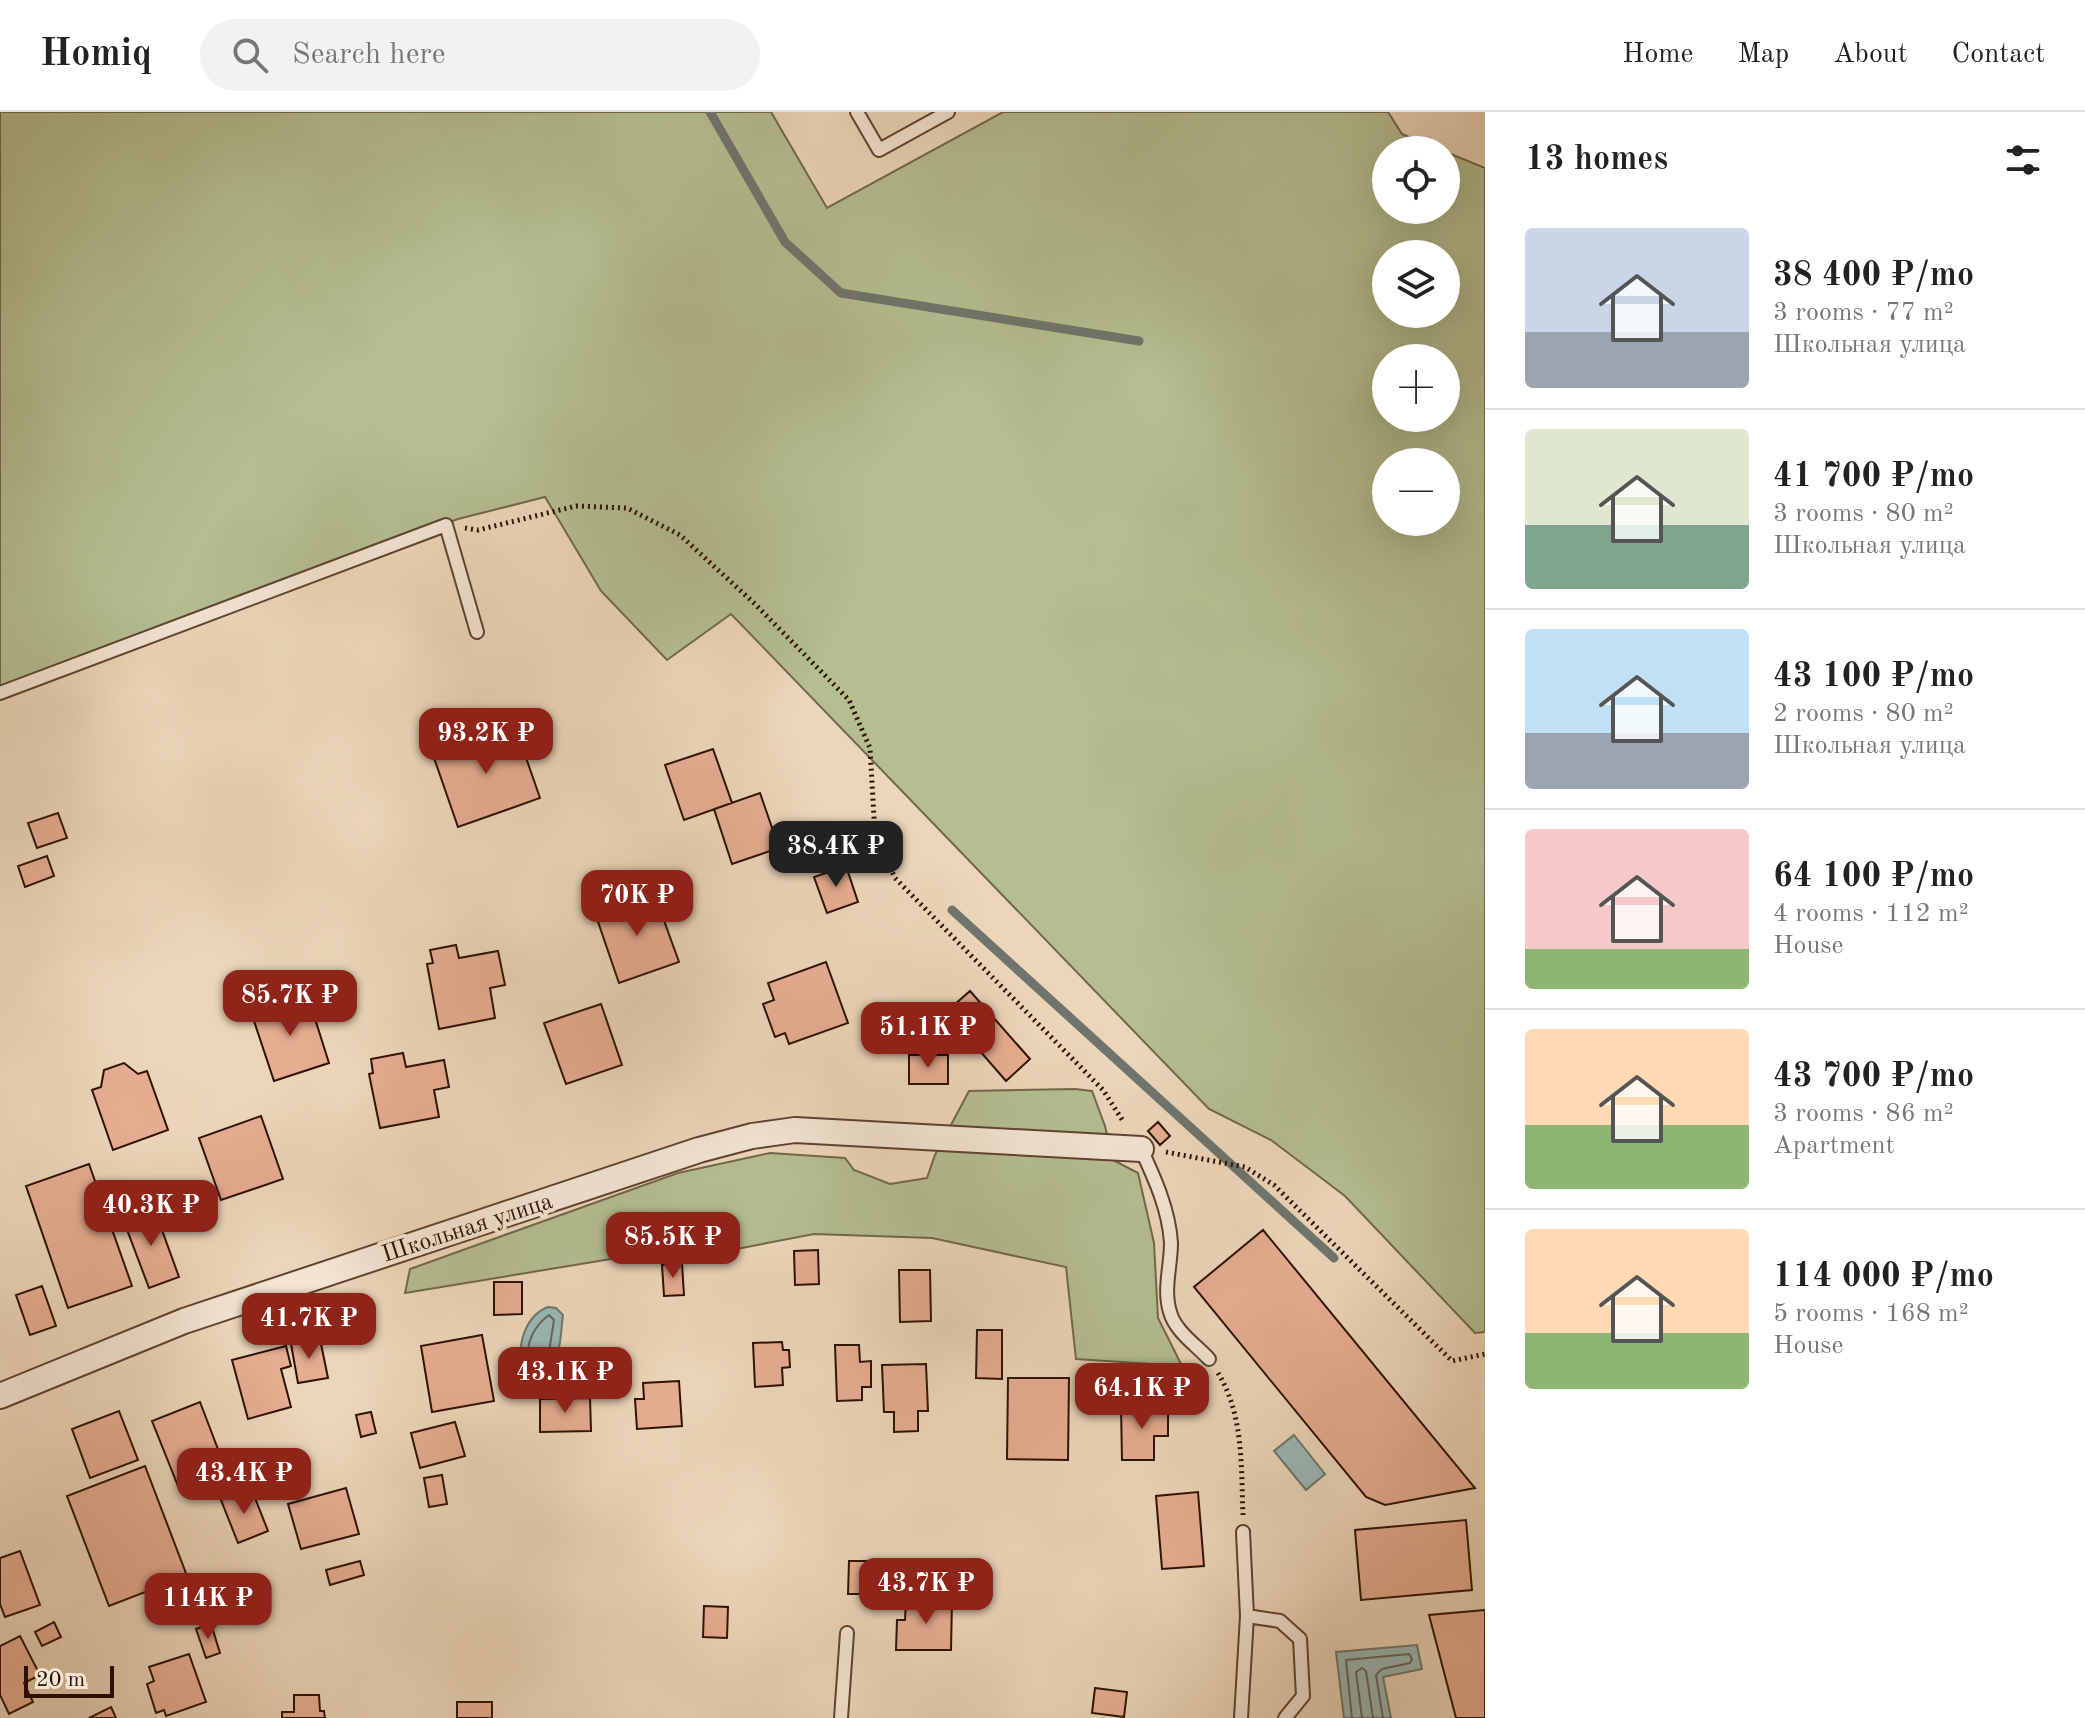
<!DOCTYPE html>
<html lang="en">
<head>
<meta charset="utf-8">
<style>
	body { margin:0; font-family:"Old Standard TT",serif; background:#f2f2f2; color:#222; height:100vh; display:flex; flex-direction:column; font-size:30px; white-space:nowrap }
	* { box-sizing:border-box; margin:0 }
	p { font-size:26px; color:#767676 }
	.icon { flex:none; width:44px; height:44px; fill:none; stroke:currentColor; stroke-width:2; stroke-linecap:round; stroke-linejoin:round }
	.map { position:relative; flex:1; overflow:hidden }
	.sheet { display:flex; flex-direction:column; background:#fff; width:600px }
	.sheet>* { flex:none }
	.tools { position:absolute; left:1372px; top:24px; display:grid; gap:16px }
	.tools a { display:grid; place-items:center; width:88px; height:88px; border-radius:50%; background:#fff; box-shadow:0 8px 32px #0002; font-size:40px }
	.scale { position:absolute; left:24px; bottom:20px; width:90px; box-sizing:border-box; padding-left:8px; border:4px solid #2e1104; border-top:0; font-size:22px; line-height:28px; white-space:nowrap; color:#2e1104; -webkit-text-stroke:6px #f3e4d2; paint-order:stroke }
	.price { position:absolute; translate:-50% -68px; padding:0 18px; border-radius:16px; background:#8f2418; color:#fff; font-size:26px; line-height:52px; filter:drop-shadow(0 2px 4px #0008) }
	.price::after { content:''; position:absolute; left:50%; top:48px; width:24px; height:18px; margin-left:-12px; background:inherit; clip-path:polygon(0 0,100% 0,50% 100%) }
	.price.current { background:#222; color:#fff }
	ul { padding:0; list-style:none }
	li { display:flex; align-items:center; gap:24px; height:200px; padding:0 40px }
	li+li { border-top:2px solid #e0e0e0 }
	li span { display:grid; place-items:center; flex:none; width:224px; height:160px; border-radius:8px; color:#555 }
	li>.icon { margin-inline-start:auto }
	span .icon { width:96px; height:96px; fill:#fffc; stroke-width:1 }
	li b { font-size:34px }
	h2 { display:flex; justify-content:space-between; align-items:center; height:96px; padding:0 40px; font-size:34px }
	header { display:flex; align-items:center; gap:48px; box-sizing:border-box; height:112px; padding:0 40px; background:#fff; border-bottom:2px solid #e0e0e0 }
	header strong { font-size:38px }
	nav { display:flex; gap:44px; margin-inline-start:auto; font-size:28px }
	.search { width:560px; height:72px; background:#f2f2f2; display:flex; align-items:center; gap:20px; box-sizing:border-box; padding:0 28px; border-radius:44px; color:#767676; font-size:30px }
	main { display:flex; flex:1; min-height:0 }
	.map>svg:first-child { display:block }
</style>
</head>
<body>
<header>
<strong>Homiq</strong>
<div class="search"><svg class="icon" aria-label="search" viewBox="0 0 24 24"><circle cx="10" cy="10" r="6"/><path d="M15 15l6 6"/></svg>Search here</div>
<nav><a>Home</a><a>Map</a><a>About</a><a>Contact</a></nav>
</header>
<main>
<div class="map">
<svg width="1485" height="1606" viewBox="0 0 1485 1606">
	<rect width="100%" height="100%" fill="#ecd6b9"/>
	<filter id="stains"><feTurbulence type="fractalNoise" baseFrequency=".0025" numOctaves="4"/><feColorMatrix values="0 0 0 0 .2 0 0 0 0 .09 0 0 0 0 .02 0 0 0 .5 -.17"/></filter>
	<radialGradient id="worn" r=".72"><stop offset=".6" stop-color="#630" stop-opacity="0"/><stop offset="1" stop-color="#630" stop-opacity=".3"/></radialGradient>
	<path fill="#b4be91" stroke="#71684a" stroke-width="2" fill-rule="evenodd" d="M 0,0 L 771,0 L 827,96 L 1003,0 L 1388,0 L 1402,22 L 1440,38 L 1386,38 L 1386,98 L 1446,98 L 1446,40 L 1485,56 L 1485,1220 L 1475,1221 L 1345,1084 L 1271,1028 L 1209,997 L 731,502 L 667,548 L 601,479 L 545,385 L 458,407 L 0,576 ZM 1386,142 L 1446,142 L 1446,202 L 1386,202 ZM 1386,246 L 1446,246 L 1446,306 L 1386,306 ZM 1386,350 L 1446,350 L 1446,410 L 1386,410 Z
		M 1075,977 L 1092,979 L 1105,1014 L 1113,1048 L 1138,1061 L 1154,1131 L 1158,1206 L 1182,1254 L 1076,1247 L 1066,1155 L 932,1126 L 814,1122 L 726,1139 L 617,1146 L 405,1181 L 410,1157 L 678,1061 L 770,1041 L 845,1046 L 854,1058 L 890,1072 L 927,1066 L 935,1043 L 969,979 Z"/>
	<path fill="#9ab8b5" stroke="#6f756e" stroke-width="2" d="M 548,1195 L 556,1196 L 563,1203 C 559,1230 564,1253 534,1261 L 522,1254 C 517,1233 525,1204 548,1195 Z
		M 1294,1323 L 1325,1362 L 1306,1378 L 1274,1339 Z
		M 1417,1533 L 1422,1557 L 1383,1565 L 1391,1606 L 1344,1606 L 1336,1540 Z"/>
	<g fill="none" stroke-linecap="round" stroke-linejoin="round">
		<path stroke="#64645c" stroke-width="2" d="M 549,1203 L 554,1208 L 548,1246 L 544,1250 L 535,1252 L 529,1248 C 525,1231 535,1213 549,1203 Z
			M 1352,1606 L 1346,1548 L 1409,1542 L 1412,1547 L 1410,1551 L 1382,1557 L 1376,1563 L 1383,1606
			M 1362,1606 L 1356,1560 L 1362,1556 L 1366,1559 L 1373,1606"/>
		<path stroke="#6f756e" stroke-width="9" d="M 710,0 L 785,130 L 841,181 L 1139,229
			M 952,798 L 1334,1146"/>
	</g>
	<path fill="#e7ad91" stroke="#2e1104" stroke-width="2" d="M 515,614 L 540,686 L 458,715 L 433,643 Z
		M 713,637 L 732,691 L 684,708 L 665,653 Z
		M 760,681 L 779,736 L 732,752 L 714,697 Z
		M 58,701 L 67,726 L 37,736 L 28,711 Z
		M 47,744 L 54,764 L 25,775 L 18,754 Z
		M 846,754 L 858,790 L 827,801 L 814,765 Z
		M 654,781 L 679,850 L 619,871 L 595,801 Z
		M 456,833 L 459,846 L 498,839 L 505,873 L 490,876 L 495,906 L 439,917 L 427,852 L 433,851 L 430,838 Z
		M 826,850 L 848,911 L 789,932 L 785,921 L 775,925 L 763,892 L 774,888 L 768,871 Z
		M 970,879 L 1030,947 L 1006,969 L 946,900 Z
		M 286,883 L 300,894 L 310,891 L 329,951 L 274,969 L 254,909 L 263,906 L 267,889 Z
		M 601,892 L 622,953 L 566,972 L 544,911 Z
		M 403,941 L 406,955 L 444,948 L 449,975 L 434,978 L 439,1005 L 380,1016 L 369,962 L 373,961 L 371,947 Z
		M 909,943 L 948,943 L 948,972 L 909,972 Z
		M 124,951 L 138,962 L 147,959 L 168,1018 L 113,1038 L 92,978 L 101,975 L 104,958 Z
		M 261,1004 L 283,1067 L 221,1088 L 199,1026 Z
		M 1158,1010 L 1170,1024 L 1160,1033 L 1148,1019 Z
		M 89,1052 L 132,1174 L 68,1196 L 26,1074 Z
		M 154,1096 L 179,1165 L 149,1176 L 123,1107 Z
		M 1263,1118 L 1475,1376 L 1385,1393 L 1366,1385 L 1194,1175 Z
		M 818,1138 L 819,1172 L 795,1173 L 794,1139 Z
		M 682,1152 L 684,1183 L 664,1184 L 662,1153 Z
		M 899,1158 L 930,1158 L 931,1209 L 900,1210 Z
		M 494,1170 L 522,1170 L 522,1202 L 494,1203 Z
		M 42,1174 L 56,1214 L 30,1223 L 16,1183 Z
		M 977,1218 L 1002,1218 L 1002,1267 L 976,1266 Z
		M 482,1223 L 494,1289 L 432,1300 L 421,1234 Z
		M 320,1227 L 328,1266 L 298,1271 L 291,1232 Z
		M 782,1230 L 783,1238 L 789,1238 L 790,1255 L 782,1256 L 783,1273 L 755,1275 L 753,1231 Z
		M 835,1233 L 859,1233 L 860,1250 L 871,1249 L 871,1275 L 862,1275 L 862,1288 L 837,1289 Z
		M 286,1234 L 291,1254 L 281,1257 L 291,1295 L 248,1307 L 232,1248 Z
		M 926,1252 L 928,1299 L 918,1299 L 918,1319 L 894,1320 L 894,1300 L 884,1300 L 882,1253 Z
		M 1008,1266 L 1069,1266 L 1068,1348 L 1007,1347 Z
		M 679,1269 L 682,1314 L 637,1317 L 635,1287 L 644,1287 L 643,1271 Z
		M 590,1286 L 591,1319 L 540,1320 L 540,1287 Z
		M 200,1290 L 227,1361 L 180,1379 L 152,1309 Z
		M 1121,1295 L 1168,1295 L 1168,1324 L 1154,1324 L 1154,1348 L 1122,1348 Z
		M 119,1299 L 138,1348 L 90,1366 L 72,1317 Z
		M 371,1300 L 376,1321 L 361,1325 L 356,1303 Z
		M 455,1310 L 465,1344 L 420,1356 L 411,1321 Z
		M 145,1354 L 187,1464 L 109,1494 L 67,1384 Z
		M 442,1363 L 447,1392 L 429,1395 L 424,1366 Z
		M 251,1376 L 268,1419 L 238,1431 L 221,1388 Z
		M 346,1376 L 359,1422 L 301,1437 L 288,1392 Z
		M 1198,1380 L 1204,1454 L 1162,1457 L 1156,1384 Z
		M 1466,1408 L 1472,1478 L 1361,1488 L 1355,1418 Z
		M 20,1439 L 40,1493 L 5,1505 L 0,1492 L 0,1446 Z
		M 360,1449 L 364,1463 L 330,1473 L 326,1458 Z
		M 849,1449 L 869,1449 L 869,1482 L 848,1482 Z
		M 906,1488 L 952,1488 L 951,1538 L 896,1538 L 897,1508 L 905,1508 Z
		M 704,1494 L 728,1495 L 727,1526 L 703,1525 Z
		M 1485,1498 L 1485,1606 L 1456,1606 L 1429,1503 Z
		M 54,1510 L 61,1525 L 42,1534 L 35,1520 Z
		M 211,1512 L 220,1541 L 206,1546 L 196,1517 Z
		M 20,1524 L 40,1563 L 24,1571 L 33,1590 L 9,1602 L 0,1583 L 0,1534 Z
		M 189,1542 L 206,1590 L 166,1604 L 164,1598 L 156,1601 L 147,1572 L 154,1569 L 149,1555 Z
		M 1095,1576 L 1127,1580 L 1124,1605 L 1092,1601 Z
		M 294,1583 L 319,1583 L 320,1599 L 324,1599 L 325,1606 L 282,1606 L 282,1600 L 294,1600 Z
		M 457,1590 L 492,1590 L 492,1606 L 457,1606 Z
		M 111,1595 L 116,1606 L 89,1606 Z"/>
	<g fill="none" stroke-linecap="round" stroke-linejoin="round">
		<defs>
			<path id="lane" d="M 857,0 L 879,38 L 948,0
				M 0,581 L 446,413 L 477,520
				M 1141,1037 C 1155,1067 1169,1098 1171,1131 C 1171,1154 1163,1178 1170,1200 C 1175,1219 1196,1233 1209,1247
				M 1247,1504 L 1280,1509 L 1300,1527 L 1303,1584 L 1285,1606
				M 841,1606 L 847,1521
				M 1241,1606 L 1247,1504 L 1243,1420"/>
			<path id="street" d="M 0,1284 L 184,1209 L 699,1038 L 752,1024 L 795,1018 L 1141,1037"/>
		</defs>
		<use href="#lane" stroke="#5e4231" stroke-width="16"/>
		<use href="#street" stroke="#5e4231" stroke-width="28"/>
		<path stroke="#2e1104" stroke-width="5" stroke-dasharray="2 4" stroke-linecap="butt" d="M 465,416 L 478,418 L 576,394 L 627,396 L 680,423 L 755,492 L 849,588 L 870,636 L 875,723 L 895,766 L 1103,978 L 1123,1009
			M 1166,1040 L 1245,1055 L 1274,1073 L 1452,1249 L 1485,1242
			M 1218,1261 C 1244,1303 1241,1356 1243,1403"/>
		<use href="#lane" stroke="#f3e4d2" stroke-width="12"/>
		<use href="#street" stroke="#f3e4d2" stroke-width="24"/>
	</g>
	<g text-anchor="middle" stroke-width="8" stroke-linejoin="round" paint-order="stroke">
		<g font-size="24" fill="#2e1104" stroke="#f3e4d2">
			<text transform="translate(467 1115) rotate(-18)" y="8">Школьная улица</text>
		</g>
	</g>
	<rect width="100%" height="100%" filter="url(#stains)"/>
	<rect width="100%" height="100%" fill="url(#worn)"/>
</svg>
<div class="tools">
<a><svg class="icon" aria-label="locate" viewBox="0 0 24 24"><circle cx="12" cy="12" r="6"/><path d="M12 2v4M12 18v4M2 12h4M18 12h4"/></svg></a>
<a><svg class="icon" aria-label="layers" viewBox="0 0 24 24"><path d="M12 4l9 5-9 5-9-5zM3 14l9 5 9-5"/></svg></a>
<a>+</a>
<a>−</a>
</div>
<div class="scale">20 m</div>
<b class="price" style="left:486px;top:664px">93.2K ₽</b>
<b class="price current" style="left:836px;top:777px">38.4K ₽</b>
<b class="price" style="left:637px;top:826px">70K ₽</b>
<b class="price" style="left:290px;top:926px">85.7K ₽</b>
<b class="price" style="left:928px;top:958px">51.1K ₽</b>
<b class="price" style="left:151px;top:1136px">40.3K ₽</b>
<b class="price" style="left:673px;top:1168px">85.5K ₽</b>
<b class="price" style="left:309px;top:1249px">41.7K ₽</b>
<b class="price" style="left:565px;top:1303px">43.1K ₽</b>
<b class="price" style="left:1142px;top:1319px">64.1K ₽</b>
<b class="price" style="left:244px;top:1404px">43.4K ₽</b>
<b class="price" style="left:926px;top:1514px">43.7K ₽</b>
<b class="price" style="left:208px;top:1529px">114K ₽</b>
</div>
<section class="sheet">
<h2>13 homes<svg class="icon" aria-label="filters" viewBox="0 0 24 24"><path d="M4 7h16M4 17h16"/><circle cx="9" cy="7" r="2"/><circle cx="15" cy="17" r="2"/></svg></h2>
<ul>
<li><span style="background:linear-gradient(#c9d6e8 65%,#9aa5b1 0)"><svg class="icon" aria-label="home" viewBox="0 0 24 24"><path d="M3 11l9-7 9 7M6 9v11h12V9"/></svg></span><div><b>38 400 ₽/mo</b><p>3 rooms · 77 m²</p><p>Школьная улица</p></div></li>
<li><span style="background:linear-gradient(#dfe7d0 60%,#7fa58c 0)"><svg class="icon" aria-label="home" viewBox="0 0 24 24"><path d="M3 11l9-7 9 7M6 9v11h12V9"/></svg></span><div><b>41 700 ₽/mo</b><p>3 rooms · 80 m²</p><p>Школьная улица</p></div></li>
<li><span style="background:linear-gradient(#bfe0f5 65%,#9aa5b1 0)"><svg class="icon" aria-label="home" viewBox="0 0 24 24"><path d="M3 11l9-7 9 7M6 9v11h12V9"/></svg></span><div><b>43 100 ₽/mo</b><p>2 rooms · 80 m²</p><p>Школьная улица</p></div></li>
<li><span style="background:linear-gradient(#f6c9c9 75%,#8fb573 0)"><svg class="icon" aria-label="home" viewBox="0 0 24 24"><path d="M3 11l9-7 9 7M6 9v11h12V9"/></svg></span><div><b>64 100 ₽/mo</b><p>4 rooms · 112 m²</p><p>House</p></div></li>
<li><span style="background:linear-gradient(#ffd9b3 60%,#8fb573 0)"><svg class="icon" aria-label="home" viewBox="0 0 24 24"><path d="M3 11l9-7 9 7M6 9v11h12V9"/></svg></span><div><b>43 700 ₽/mo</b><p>3 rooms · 86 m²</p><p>Apartment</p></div></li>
<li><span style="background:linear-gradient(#ffd9b3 65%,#8fb573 0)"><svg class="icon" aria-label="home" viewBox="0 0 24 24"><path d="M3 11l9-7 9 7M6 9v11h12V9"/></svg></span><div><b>114 000 ₽/mo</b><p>5 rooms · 168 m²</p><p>House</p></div></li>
</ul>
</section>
</main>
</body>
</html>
